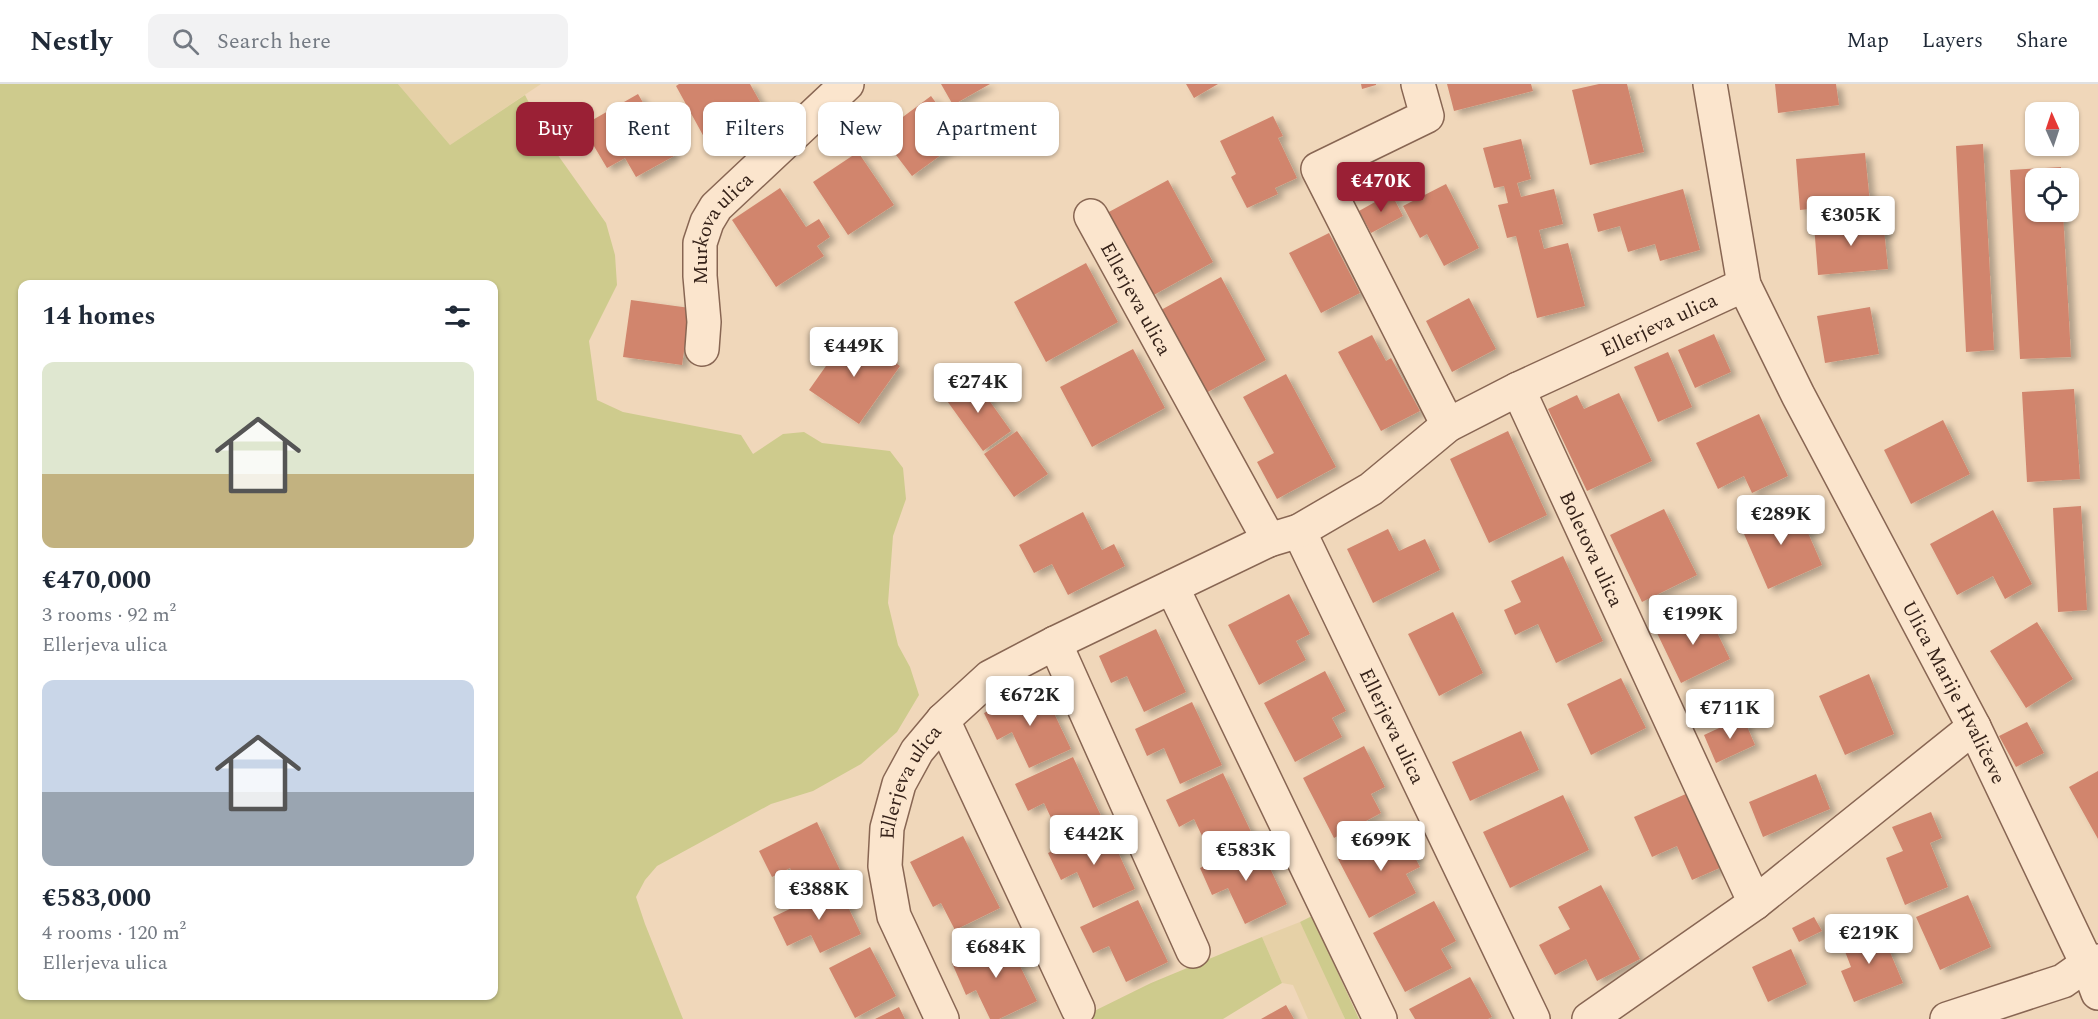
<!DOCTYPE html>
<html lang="en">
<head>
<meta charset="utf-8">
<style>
	body { margin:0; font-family:Spectral,serif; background:#f2f2f3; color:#1f2937; height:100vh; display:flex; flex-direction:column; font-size:22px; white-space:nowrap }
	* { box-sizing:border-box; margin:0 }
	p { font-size:20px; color:#747a83 }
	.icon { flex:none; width:33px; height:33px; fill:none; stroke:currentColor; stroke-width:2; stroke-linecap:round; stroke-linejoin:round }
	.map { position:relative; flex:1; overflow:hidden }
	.panel { position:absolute; left:18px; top:196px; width:480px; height:720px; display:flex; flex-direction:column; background:#fff; border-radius:12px; box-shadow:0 2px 4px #0004 }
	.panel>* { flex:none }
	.guide { position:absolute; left:516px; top:18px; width:570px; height:54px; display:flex; gap:12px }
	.needle { width:39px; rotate:357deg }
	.fabs { position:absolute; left:2025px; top:18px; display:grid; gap:12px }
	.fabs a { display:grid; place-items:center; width:54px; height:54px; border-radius:12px; background:#fff; box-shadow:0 2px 4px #0004; font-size:30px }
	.price { position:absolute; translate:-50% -51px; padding:0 14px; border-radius:6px; background:#fff; color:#222; font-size:20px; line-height:39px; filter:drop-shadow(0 2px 3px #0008) }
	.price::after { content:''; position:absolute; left:50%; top:36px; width:18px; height:14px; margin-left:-9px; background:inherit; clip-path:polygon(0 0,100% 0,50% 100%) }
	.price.active { background:#9a2035; color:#fff }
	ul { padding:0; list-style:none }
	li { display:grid; align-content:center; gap:12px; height:318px; padding:0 24px }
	li span { display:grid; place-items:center; height:186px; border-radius:12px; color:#555 }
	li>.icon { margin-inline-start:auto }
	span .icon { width:108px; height:108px; fill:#fffc; stroke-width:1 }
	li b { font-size:26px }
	h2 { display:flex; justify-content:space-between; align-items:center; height:72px; padding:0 24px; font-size:26px }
	.pill { padding:0 21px; border-radius:12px; background:#fff; box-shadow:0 2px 4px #0004; font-size:21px; line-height:54px }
	.pill.active { background:#9a2035; color:#fff }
	header { display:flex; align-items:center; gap:36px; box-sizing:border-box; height:84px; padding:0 30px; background:#fff; border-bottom:2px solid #e0e1e3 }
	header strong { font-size:28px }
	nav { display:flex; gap:33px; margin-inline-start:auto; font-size:21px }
	.search { width:420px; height:54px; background:#f2f2f3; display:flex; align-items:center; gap:15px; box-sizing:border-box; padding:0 21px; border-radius:12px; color:#747a83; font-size:22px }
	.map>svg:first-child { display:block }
</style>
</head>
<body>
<header>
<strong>Nestly</strong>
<div class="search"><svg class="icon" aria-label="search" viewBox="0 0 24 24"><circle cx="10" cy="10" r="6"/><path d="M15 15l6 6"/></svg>Search here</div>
<nav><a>Map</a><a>Layers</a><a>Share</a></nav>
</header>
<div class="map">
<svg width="2098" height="935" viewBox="0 0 2098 935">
	<defs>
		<filter id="shadow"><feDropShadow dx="6" dy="4" stdDeviation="3" flood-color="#0004"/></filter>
	</defs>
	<rect width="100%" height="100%" fill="#f0d7ba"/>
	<path fill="#e6d1a7" d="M 398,0 L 541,0 L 450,61 Z
		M 1300,838 L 1316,870 L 1345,935 L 1308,935 L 1293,901 L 1282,899 L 1262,853 Z"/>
	<path fill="#cecb8d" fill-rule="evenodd" d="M 0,0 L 398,0 L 450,61 L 525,11 L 550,60 L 606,139 L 615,171 L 617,201 L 589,257 L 597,316 L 623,328 L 741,351 L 753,370 L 783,350 L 804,348 L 822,359 L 890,367 L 903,384 L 906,415 L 893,452 L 888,519 L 898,561 L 910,583 L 919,611 L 897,648 L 861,680 L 813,707 L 771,720 L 657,782 L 645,796 L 636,813 L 645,840 L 683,935 L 0,935 ZM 22,201 L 494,201 L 494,912 L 22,912 Z
		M 1312,832 L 1359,935 L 1345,935 L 1300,838 Z
		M 1262,853 L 1282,899 L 1223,935 L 1078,935 L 1151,899 Z"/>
	<path fill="#d1856d" filter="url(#shadow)" d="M 679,0 L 750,0 L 768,32 L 710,64 L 676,2 Z
		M 941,0 L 990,0 L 953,21 Z
		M 1186,0 L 1218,0 L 1194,14 Z
		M 1361,0 L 1376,0 L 1376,1 L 1362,5 Z
		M 1447,0 L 1531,0 L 1533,7 L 1454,27 Z
		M 1599,0 L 1627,0 L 1644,68 L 1590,81 L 1572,6 Z
		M 1775,0 L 1836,0 L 1839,21 L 1778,29 Z
		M 638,10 L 674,72 L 636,93 L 625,74 L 607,84 L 582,42 Z
		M 931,12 L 963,55 L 912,92 L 880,50 Z
		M 1273,32 L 1283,52 L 1278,54 L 1297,94 L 1275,104 L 1278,110 L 1247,124 L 1231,93 L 1236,90 L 1220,57 Z
		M 1521,55 L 1531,95 L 1517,99 L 1521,113 L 1554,105 L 1563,140 L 1539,146 L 1544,165 L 1568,159 L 1585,222 L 1537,234 L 1516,152 L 1507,154 L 1498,121 L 1508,119 L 1504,102 L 1494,104 L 1483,64 Z
		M 1983,60 L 1994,266 L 1966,268 L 1956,62 Z
		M 858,68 L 894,121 L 848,151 L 813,98 Z
		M 1865,69 L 1870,119 L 1800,126 L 1796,75 Z
		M 2061,83 L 2062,94 L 2036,94 L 2036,128 L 2063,128 L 2071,273 L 2020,275 L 2010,86 Z
		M 1168,96 L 1213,178 L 1152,212 L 1107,129 Z
		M 1446,100 L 1479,164 L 1444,182 L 1427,150 L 1420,154 L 1403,122 Z
		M 780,104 L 806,143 L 819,135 L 830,153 L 817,162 L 824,172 L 776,203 L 732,136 Z
		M 1683,105 L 1700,166 L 1660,177 L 1655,160 L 1628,168 L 1620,142 L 1598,148 L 1593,130 Z
		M 1391,109 L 1403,132 L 1371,149 L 1359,127 Z
		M 1883,135 L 1888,185 L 1818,191 L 1814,141 Z
		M 1329,149 L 1360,209 L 1321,229 L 1289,169 Z
		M 1086,179 L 1118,238 L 1046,278 L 1014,218 Z
		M 1221,193 L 1266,276 L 1206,309 L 1161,226 Z
		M 1469,214 L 1496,265 L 1452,288 L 1426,237 Z
		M 631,216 L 690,224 L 682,281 L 623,273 Z
		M 1870,223 L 1879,270 L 1825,279 L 1817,232 Z
		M 850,248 L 900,282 L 859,340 L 809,306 Z
		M 1714,250 L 1731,288 L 1695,304 L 1678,266 Z
		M 1372,251 L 1386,277 L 1391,274 L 1420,327 L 1381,347 L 1338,268 Z
		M 1133,265 L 1165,324 L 1092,363 L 1060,303 Z
		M 1668,268 L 1692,323 L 1658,338 L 1634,283 Z
		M 1286,290 L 1336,383 L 1277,415 L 1257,378 L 1274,369 L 1243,313 Z
		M 973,294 L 1011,347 L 983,367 L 945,314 Z
		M 2074,305 L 2080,395 L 2027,398 L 2022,308 Z
		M 1619,309 L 1652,377 L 1587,407 L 1548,325 L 1577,311 L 1584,325 Z
		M 1759,330 L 1788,392 L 1752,409 L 1744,392 L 1718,405 L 1696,359 Z
		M 1943,336 L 1970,390 L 1911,420 L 1884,366 Z
		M 1017,347 L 1048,390 L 1014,413 L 984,370 Z
		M 1508,347 L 1547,431 L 1489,459 L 1450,375 Z
		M 1795,419 L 1822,481 L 1768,505 L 1741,443 Z
		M 2081,422 L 2087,526 L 2058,528 L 2053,424 Z
		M 1664,425 L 1697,491 L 1642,518 L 1610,451 Z
		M 1993,426 L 2032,500 L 2005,515 L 1993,492 L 1957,511 L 1930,460 Z
		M 1083,428 L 1102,466 L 1114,460 L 1125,482 L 1068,511 L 1052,480 L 1034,489 L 1019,461 Z
		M 1388,445 L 1399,467 L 1425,455 L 1440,486 L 1373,519 L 1347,465 Z
		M 1563,472 L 1603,557 L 1556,579 L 1538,540 L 1515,551 L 1504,526 L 1521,518 L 1511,497 Z
		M 1289,510 L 1310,550 L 1296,557 L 1306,576 L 1259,601 L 1228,541 Z
		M 1706,526 L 1730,575 L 1681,599 L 1657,549 Z
		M 1453,528 L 1483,589 L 1439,612 L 1408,550 Z
		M 2037,538 L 2073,595 L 2026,624 L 1990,567 Z
		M 1156,545 L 1186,608 L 1144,628 L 1127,592 L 1111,599 L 1099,572 Z
		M 1325,587 L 1346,627 L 1332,634 L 1342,653 L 1295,678 L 1264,619 Z
		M 1869,590 L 1894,650 L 1845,671 L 1819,612 Z
		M 1621,594 L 1646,644 L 1591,671 L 1567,620 Z
		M 1041,602 L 1071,665 L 1029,684 L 1012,648 L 997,656 L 984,629 Z
		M 1192,618 L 1222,681 L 1180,700 L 1164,664 L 1147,672 L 1135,645 Z
		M 1743,633 L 1755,661 L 1716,679 L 1704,651 Z
		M 2027,638 L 2044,669 L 2016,683 L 1999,652 Z
		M 1521,647 L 1539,686 L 1470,717 L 1452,678 Z
		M 1364,662 L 1385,703 L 1371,710 L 1381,729 L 1334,754 L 1303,694 Z
		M 1073,673 L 1103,736 L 1061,755 L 1044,719 L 1028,727 L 1015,700 Z
		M 2098,687 L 2098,755 L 2069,703 Z
		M 1223,689 L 1253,752 L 1211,771 L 1194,735 L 1179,743 L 1166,716 Z
		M 1816,690 L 1830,725 L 1763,753 L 1749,718 Z
		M 1688,709 L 1722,783 L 1692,796 L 1677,762 L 1652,773 L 1634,733 Z
		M 1563,711 L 1589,766 L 1510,804 L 1483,748 Z
		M 1931,728 L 1942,754 L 1930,759 L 1948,803 L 1905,821 L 1886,774 L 1903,767 L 1892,743 Z
		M 817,738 L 841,788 L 801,807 L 790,784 L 772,793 L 759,767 Z
		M 1106,742 L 1135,805 L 1093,824 L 1077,788 L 1061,796 L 1048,769 Z
		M 1399,743 L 1420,783 L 1406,790 L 1416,809 L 1369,834 L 1338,775 Z
		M 963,752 L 1000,824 L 955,846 L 941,819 L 933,823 L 910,778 Z
		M 1257,757 L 1287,820 L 1245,840 L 1228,804 L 1212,811 L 1200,784 Z
		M 1601,801 L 1640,875 L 1597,897 L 1586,875 L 1555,891 L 1539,861 L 1570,845 L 1558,823 Z
		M 838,802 L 861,850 L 820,869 L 811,851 L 787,862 L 773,833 Z
		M 1968,811 L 1991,863 L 1940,886 L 1916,833 Z
		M 1138,816 L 1168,878 L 1126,898 L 1109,862 L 1093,869 L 1080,843 Z
		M 1434,817 L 1456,857 L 1441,865 L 1452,884 L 1405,908 L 1373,849 Z
		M 1814,833 L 1822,847 L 1799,858 L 1792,844 Z
		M 1879,842 L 1903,899 L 1854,918 L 1841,887 L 1851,883 L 1841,857 Z
		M 1006,853 L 1037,917 L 999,935 L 990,935 L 976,906 L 966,911 L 952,879 Z
		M 870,863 L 896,912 L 855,934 L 829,884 Z
		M 1791,865 L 1807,900 L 1768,918 L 1752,883 Z
		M 1470,893 L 1492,933 L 1488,935 L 1415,935 L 1409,925 Z
		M 1286,921 L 1294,935 L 1261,935 Z
		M 899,923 L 905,935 L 875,935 Z"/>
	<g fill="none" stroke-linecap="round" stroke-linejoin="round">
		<defs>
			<g id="minor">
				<path d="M 1418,0 L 1427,32 L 1318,85 L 1448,341"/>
				<path id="s1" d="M 1710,0 L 1744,201 L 1798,311 L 1974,643 L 2087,880 L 2098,909"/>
				<path id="s2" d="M 1091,132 L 1269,456"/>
				<path id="s3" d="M 702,265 L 704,238 L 700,192 L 700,159 L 707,138 L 716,123 L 847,0"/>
				<path id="s4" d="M 1518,305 L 1755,819"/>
				<path id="s5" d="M 1299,447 L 1533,935"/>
				<path d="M 1172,503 L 1380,935"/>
				<path d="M 1055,559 L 1193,867"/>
				<path d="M 943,636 L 1078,925"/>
				<path id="s6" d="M 942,935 L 894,832 L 885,782 L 887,744 L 899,700 L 917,667 L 943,636 L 990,593 L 1055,559 L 1269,456 L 1299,447 L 1371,405 L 1448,341 L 1518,305 L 1744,201"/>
				<path d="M 1589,935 L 1755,819 L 1974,643"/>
				<path d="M 1947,935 L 2063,897 L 2087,880 L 2098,877"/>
			</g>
		</defs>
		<use href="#minor" stroke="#886653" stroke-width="36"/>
		<use href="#minor" stroke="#fbe5cd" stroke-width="33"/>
	</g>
	<g text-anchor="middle" stroke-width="5" stroke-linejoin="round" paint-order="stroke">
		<g font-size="20" fill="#352219" stroke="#f7e2c9">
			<text dy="7" stroke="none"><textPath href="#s3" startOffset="128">Murkova ulica</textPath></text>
			<text dy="7" stroke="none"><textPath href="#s2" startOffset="94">Ellerjeva ulica</textPath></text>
			<text dy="7" stroke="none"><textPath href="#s6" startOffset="1149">Ellerjeva ulica</textPath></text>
			<text dy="7" stroke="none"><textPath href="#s4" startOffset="176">Boletova ulica</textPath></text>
			<text dy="7" stroke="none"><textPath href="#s1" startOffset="662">Ulica Marije Hvaličeve</textPath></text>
			<text dy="7" stroke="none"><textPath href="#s5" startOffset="216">Ellerjeva ulica</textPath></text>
			<text dy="7" stroke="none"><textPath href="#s6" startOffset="254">Ellerjeva ulica</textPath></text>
		</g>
	</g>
</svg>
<div class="fabs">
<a><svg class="needle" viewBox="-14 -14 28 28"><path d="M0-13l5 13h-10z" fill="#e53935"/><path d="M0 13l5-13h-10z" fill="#747a83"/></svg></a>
<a><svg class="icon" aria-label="locate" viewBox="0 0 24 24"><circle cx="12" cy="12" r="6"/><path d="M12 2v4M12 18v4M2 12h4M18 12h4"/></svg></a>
</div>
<b class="price active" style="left:1381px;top:129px">€470K</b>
<b class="price" style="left:1851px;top:163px">€305K</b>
<b class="price" style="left:854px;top:294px">€449K</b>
<b class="price" style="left:978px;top:330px">€274K</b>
<b class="price" style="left:1781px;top:462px">€289K</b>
<b class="price" style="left:1693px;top:562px">€199K</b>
<b class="price" style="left:1030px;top:643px">€672K</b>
<b class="price" style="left:1730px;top:656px">€711K</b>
<b class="price" style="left:1094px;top:782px">€442K</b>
<b class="price" style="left:1381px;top:788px">€699K</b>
<b class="price" style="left:1246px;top:798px">€583K</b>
<b class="price" style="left:819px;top:837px">€388K</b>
<b class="price" style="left:1869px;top:881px">€219K</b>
<b class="price" style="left:996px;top:895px">€684K</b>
<div class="guide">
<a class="pill active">Buy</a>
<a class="pill">Rent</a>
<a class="pill">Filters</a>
<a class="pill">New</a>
<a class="pill">Apartment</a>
</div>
<section class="panel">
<h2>14 homes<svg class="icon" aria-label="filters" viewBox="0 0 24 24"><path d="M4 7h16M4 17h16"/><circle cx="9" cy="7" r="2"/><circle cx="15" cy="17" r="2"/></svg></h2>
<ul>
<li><span style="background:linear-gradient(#dfe7d0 60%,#c2b280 0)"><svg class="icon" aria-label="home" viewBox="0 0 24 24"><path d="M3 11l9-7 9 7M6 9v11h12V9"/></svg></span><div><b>€470,000</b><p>3 rooms · 92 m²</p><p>Ellerjeva ulica</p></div></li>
<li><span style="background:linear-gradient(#c9d6e8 60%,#9aa5b1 0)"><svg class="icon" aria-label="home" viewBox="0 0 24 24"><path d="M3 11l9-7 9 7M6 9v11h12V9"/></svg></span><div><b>€583,000</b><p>4 rooms · 120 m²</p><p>Ellerjeva ulica</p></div></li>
</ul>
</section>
</div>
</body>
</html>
